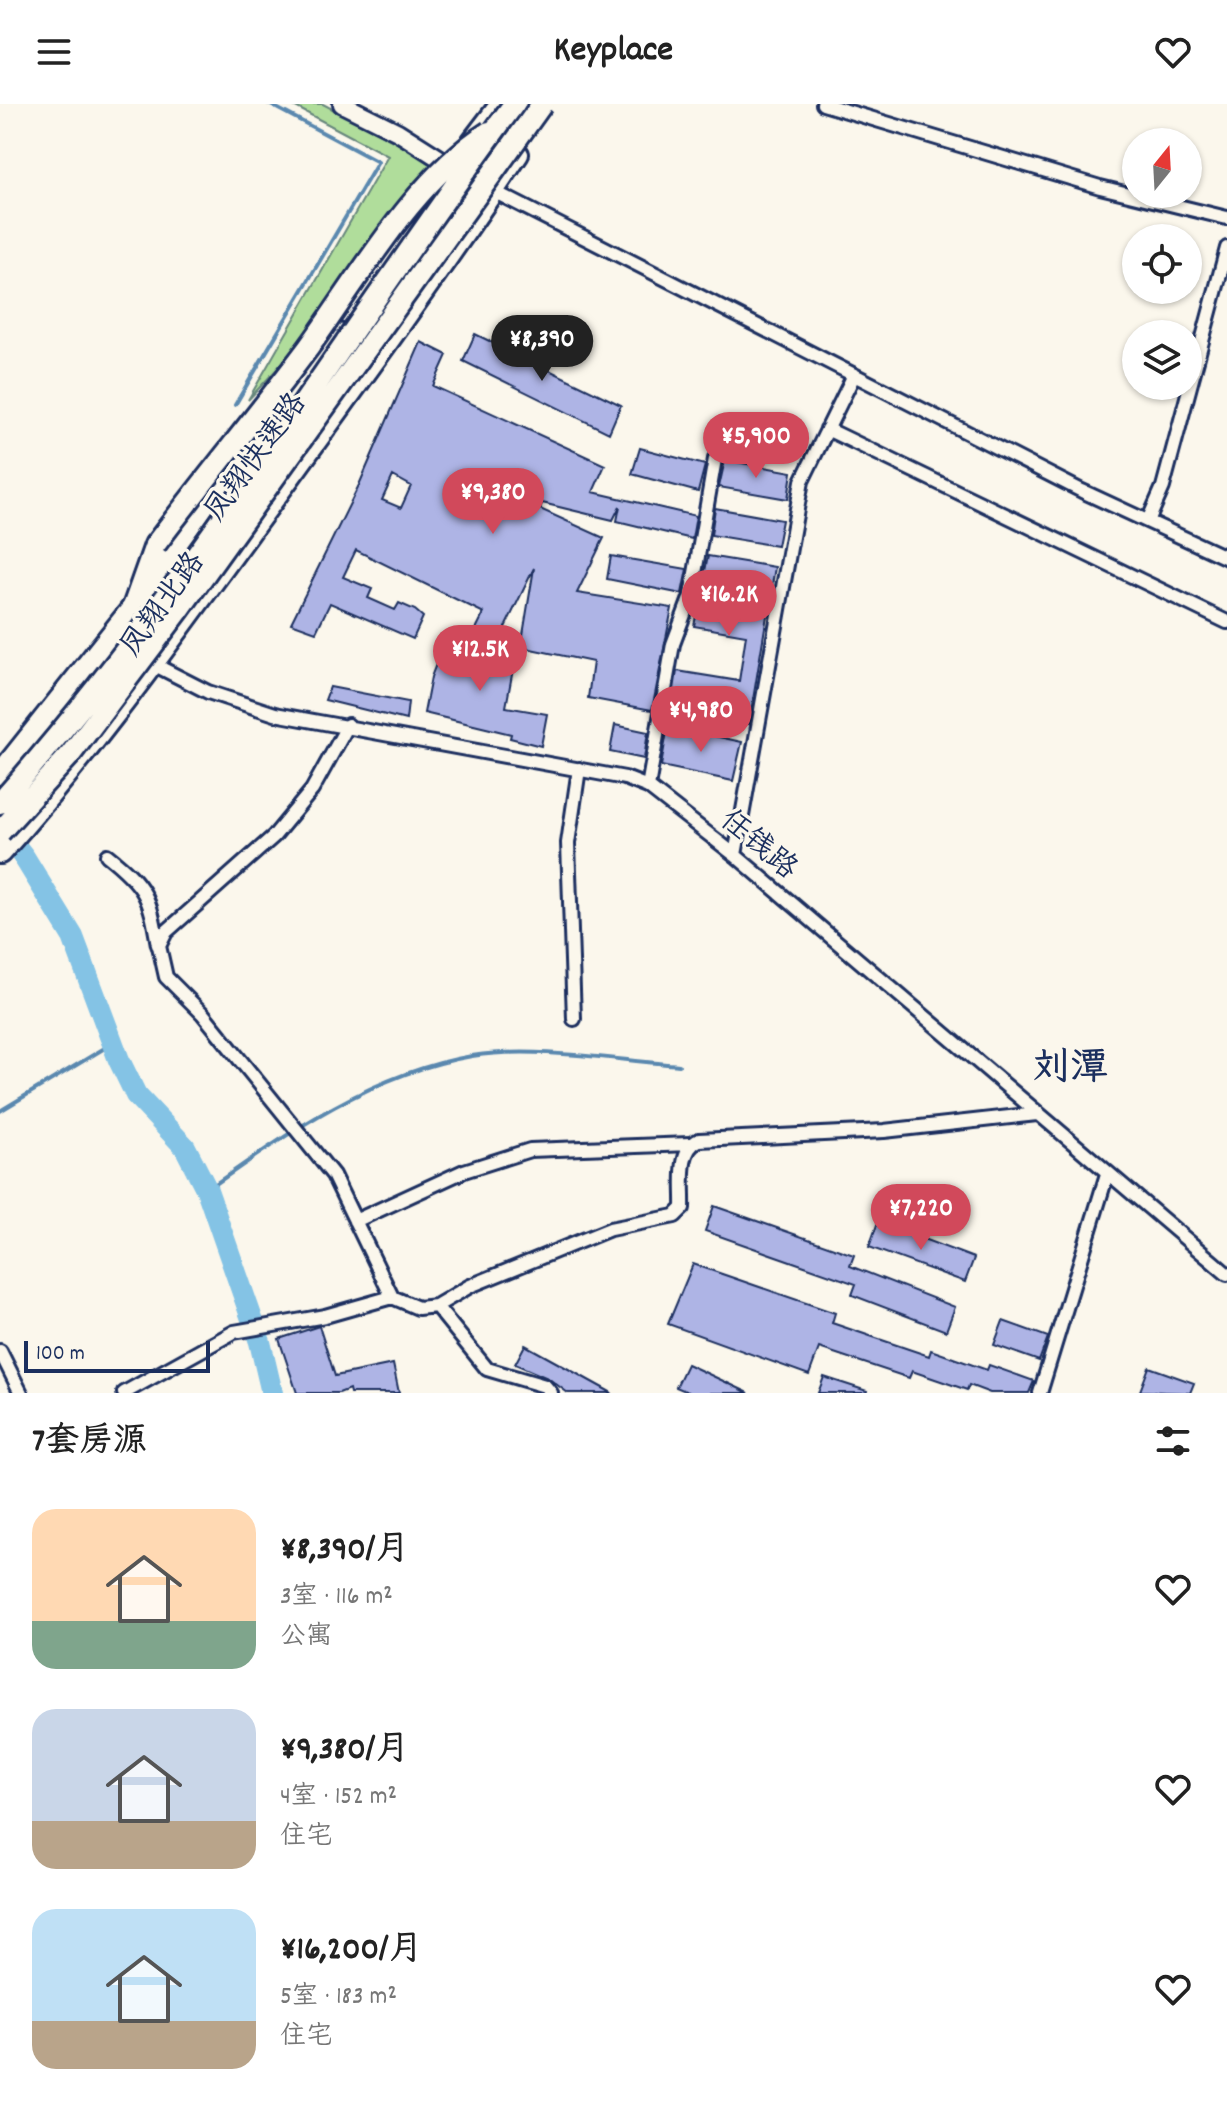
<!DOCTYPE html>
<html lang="zh">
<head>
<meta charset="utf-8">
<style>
	body { margin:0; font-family:Dekko,"LXGW WenKai TC",sans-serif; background:#f2f2f2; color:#222; height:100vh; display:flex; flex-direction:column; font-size:30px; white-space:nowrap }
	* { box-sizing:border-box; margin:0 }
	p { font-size:26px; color:#767676 }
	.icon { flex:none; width:44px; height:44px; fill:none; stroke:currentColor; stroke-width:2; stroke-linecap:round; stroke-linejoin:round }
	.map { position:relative; height:1289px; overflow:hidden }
	.drawer { display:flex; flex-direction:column; background:#fff; flex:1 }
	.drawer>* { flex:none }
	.needle { width:52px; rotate:18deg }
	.fabs { position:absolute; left:1122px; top:24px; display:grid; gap:16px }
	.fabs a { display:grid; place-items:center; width:80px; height:80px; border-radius:50%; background:#fff; box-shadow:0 2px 6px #0004; font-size:40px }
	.scale { position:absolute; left:24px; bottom:20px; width:186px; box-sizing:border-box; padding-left:8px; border:4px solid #1b2f5e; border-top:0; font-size:22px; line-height:28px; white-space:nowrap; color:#1b2f5e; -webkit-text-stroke:6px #fbf7ec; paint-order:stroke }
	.price { position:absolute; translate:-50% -68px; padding:0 18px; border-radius:28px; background:#d1495b; color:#fff; font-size:26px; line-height:52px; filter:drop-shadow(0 2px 4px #0008) }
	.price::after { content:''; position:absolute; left:50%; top:48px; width:24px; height:18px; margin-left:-12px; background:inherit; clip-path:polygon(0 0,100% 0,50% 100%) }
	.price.on { background:#222; color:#fff }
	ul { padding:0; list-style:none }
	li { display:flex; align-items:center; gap:24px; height:200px; padding:0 32px }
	li span { display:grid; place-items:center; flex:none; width:224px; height:160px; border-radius:24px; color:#555 }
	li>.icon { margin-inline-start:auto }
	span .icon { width:96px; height:96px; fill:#fffc; stroke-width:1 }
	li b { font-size:34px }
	h2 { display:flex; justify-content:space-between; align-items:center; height:96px; padding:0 32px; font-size:34px }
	header { display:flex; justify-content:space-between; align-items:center; height:104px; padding:0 32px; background:#fff; font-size:36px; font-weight:800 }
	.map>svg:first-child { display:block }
</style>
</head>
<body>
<header><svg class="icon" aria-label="menu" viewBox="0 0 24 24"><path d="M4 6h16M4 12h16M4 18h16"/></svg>Keyplace<svg class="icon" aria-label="heart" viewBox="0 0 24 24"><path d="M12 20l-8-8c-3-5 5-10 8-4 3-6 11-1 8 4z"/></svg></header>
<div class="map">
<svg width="1227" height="1289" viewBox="0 0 1227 1289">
	<rect width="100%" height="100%" fill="#fbf7ec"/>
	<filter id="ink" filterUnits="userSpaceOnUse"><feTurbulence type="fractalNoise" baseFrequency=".0125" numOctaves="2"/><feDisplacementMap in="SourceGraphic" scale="16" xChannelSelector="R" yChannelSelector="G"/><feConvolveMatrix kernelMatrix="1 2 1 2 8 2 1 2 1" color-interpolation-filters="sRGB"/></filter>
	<g filter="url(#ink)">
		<path fill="#b0dd9b" stroke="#66867c" stroke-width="2" d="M 290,0 L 323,0 L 435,59 L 301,239 L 248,296 L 388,52 Z"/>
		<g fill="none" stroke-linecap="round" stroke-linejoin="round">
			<path stroke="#5a88af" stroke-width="4" d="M 235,301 L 378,58 L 269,0
				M 0,1007 L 113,939
				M 207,1086 C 288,1029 372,969 472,952 C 535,942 614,956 679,961"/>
			<path stroke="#84c3e5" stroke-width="22" d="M 0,722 L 24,753 L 73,833 L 119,956 L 136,991 L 185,1043 L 207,1086 L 260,1238 L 272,1289"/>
		</g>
		<path fill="#aeb4e5" stroke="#1b2f5e" stroke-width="2" fill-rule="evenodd" d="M 475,230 L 621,301 L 609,329 L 463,257 Z
			M 421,238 L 447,251 L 433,282 L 605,361 L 593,388 L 696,412 L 692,435 L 617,417 L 620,402 L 613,416 L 542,399 L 540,405 L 604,434 L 577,489 L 672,504 L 652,606 L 588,594 L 593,558 L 521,543 L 534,464 L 498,538 L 472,533 L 484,509 L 356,446 L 343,473 L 372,485 L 368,494 L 395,506 L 399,499 L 415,506 L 423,513 L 413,535 L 330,499 L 316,528 L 291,519 L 359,381 ZM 393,372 L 411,382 L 401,404 L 382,396 Z
			M 640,344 L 705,361 L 698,388 L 632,370 Z
			M 725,356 L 792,368 L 788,395 L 719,383 Z
			M 715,404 L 782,416 L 777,442 L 711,431 Z
			M 611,452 L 687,465 L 682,490 L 607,475 Z
			M 708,452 L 775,463 L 749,620 L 675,606 L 674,611 L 670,610 L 677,567 L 739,577 L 746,531 L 694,522 Z
			M 470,535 L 514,560 L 506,603 L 547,610 L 541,642 L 510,634 L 511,630 L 424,609 L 431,573 L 445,537 L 464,547 Z
			M 330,583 L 408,598 L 406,616 L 325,596 Z
			M 615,621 L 648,628 L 644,655 L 610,648 Z
			M 668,622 L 742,638 L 733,677 L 661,662 Z
			M 714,1102 L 854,1151 L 850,1162 L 955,1203 L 946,1227 L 852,1191 L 856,1180 L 705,1127 Z
			M 878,1118 L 974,1154 L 965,1178 L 869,1143 Z
			M 693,1160 L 835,1209 L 832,1219 L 929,1252 L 931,1246 L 987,1266 L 989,1261 L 1034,1277 L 1029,1289 L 990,1289 L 969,1281 L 967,1286 L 912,1267 L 909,1274 L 819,1244 L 809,1271 L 668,1220 Z
			M 1003,1217 L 1048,1233 L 1039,1257 L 994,1241 Z
			M 319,1222 L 335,1272 L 393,1260 L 399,1289 L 350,1289 L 349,1285 L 339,1289 L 297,1289 L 279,1235 Z
			M 525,1241 L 612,1289 L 568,1289 L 548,1274 L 515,1260 Z
			M 687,1260 L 749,1289 L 690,1289 L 676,1283 Z
			M 1149,1263 L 1194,1279 L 1190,1289 L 1140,1287 Z
			M 824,1273 L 867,1287 L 867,1289 L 818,1289 Z"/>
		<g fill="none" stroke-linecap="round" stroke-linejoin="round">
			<defs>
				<path id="minor" d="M 823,0 L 1100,83 L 1227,114
					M 493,87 L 1082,387 L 1227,454
					M 827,325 L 1227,518
					M 1148,417 L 1163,383 L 1227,144
					M 153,560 L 208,588 L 275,610 L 625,674 L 648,683 L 735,751 L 1227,1170
					M 348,621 L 312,686 L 274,732 L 166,828 L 159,842 L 166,873 L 203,910 L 333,1071 L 392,1193 L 418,1204 L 436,1202 L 470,1182 L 610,1125 L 675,1112 L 683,1104 C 684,1082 677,1046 699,1036 L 884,1027 L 1037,1010
					M 648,683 L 673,540 L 691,492 L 715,355 L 726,332
					M 107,751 C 146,782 150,793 158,841
					M 735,751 L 802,377 L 854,271
					M 574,915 L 568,739 L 579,665
					M 355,1117 L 464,1067 L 530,1046 L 690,1040
					M 436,1202 L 487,1265 L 545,1282 L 551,1289
					M 0,1247 L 21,1289
					M 124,1289 L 234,1228 L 325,1212 L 392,1193
					M 1040,1289 L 1107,1070"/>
				<path id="tertiary" d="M 342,0 L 398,28 L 453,63"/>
				<path id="primary" d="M 472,38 L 501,0
					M 344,208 L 445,73
					M 0,670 L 133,503 L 263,317
					M 0,749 C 91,648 169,538 249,429 C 340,304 432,179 518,50"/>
				<path id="trunk" d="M 133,503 L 155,441"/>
			</defs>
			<use href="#minor" stroke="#1b2f5e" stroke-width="18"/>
			<use href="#tertiary" stroke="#1b2f5e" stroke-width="22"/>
			<use href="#primary" stroke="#1b2f5e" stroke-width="26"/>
			<use href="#trunk" stroke="#1b2f5e" stroke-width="26"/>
			<use href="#minor" stroke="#fbf7ec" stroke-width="12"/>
			<use href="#tertiary" stroke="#fbf7ec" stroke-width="16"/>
			<use href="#primary" stroke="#fbf7ec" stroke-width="20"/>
			<use href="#trunk" stroke="#fbf7ec" stroke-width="20"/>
			<defs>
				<path id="trunk-bridge" d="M 155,441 C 205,374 259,310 309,243 C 361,171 414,76 489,28
					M 0,699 C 192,483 342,232 514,0
					M 0,728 L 70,651 L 180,505 L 542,0"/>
			</defs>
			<use href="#trunk-bridge" stroke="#1b2f5e" stroke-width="26" stroke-linecap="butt"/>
			<use href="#trunk-bridge" stroke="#fbf7ec" stroke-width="20"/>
		</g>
	</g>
	<g text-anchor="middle" stroke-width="7" stroke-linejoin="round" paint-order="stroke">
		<g font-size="30" fill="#1b2f5e" stroke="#fbf7ec">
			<text transform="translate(254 352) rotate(-54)" y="10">凤翔快速路</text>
			<text transform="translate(161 499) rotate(-54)" y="10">凤翔北路</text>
			<text transform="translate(760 739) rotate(40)" y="10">任钱路</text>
		</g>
		<g font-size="38" font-weight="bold" fill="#1b2f5e" stroke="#fbf7ec">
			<text x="1070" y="974">刘潭</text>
		</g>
	</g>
</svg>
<div class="fabs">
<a><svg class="needle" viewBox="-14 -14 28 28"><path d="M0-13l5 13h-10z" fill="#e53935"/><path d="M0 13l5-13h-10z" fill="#767676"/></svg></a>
<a><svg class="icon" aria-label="locate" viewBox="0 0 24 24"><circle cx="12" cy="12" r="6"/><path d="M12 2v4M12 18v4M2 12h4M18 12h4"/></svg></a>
<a><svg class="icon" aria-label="layers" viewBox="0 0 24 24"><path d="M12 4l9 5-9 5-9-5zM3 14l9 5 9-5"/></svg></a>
</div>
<div class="scale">100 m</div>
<b class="price on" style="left:542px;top:279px">¥8,390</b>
<b class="price" style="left:756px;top:376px">¥5,900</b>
<b class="price" style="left:493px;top:432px">¥9,380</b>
<b class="price" style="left:729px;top:534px">¥16.2K</b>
<b class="price" style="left:480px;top:589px">¥12.5K</b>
<b class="price" style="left:701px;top:650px">¥4,980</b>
<b class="price" style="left:921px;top:1148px">¥7,220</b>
</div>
<section class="drawer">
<h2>7套房源<svg class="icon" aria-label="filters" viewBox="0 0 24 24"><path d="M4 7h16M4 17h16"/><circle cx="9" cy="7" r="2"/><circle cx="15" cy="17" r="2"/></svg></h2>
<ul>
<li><span style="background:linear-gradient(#ffd9b3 70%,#7fa58c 0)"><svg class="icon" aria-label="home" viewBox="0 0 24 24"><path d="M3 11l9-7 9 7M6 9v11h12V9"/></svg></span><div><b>¥8,390/月</b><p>3室 · 116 m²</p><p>公寓</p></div><svg class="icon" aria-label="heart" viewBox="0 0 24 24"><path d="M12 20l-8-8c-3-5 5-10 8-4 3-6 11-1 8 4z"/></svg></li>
<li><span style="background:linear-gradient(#c9d6e8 70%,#b9a48a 0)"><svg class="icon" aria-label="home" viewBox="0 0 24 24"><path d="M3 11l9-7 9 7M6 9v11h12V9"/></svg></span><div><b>¥9,380/月</b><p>4室 · 152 m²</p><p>住宅</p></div><svg class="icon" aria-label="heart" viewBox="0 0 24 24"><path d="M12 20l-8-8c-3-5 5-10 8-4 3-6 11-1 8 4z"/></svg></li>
<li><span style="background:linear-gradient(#bfe0f5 70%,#b9a48a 0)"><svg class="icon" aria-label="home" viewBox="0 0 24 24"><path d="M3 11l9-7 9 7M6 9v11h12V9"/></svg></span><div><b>¥16,200/月</b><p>5室 · 183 m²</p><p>住宅</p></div><svg class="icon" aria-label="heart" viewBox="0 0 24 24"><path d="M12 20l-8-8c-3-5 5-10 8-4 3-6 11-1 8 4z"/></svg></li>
</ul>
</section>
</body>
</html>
